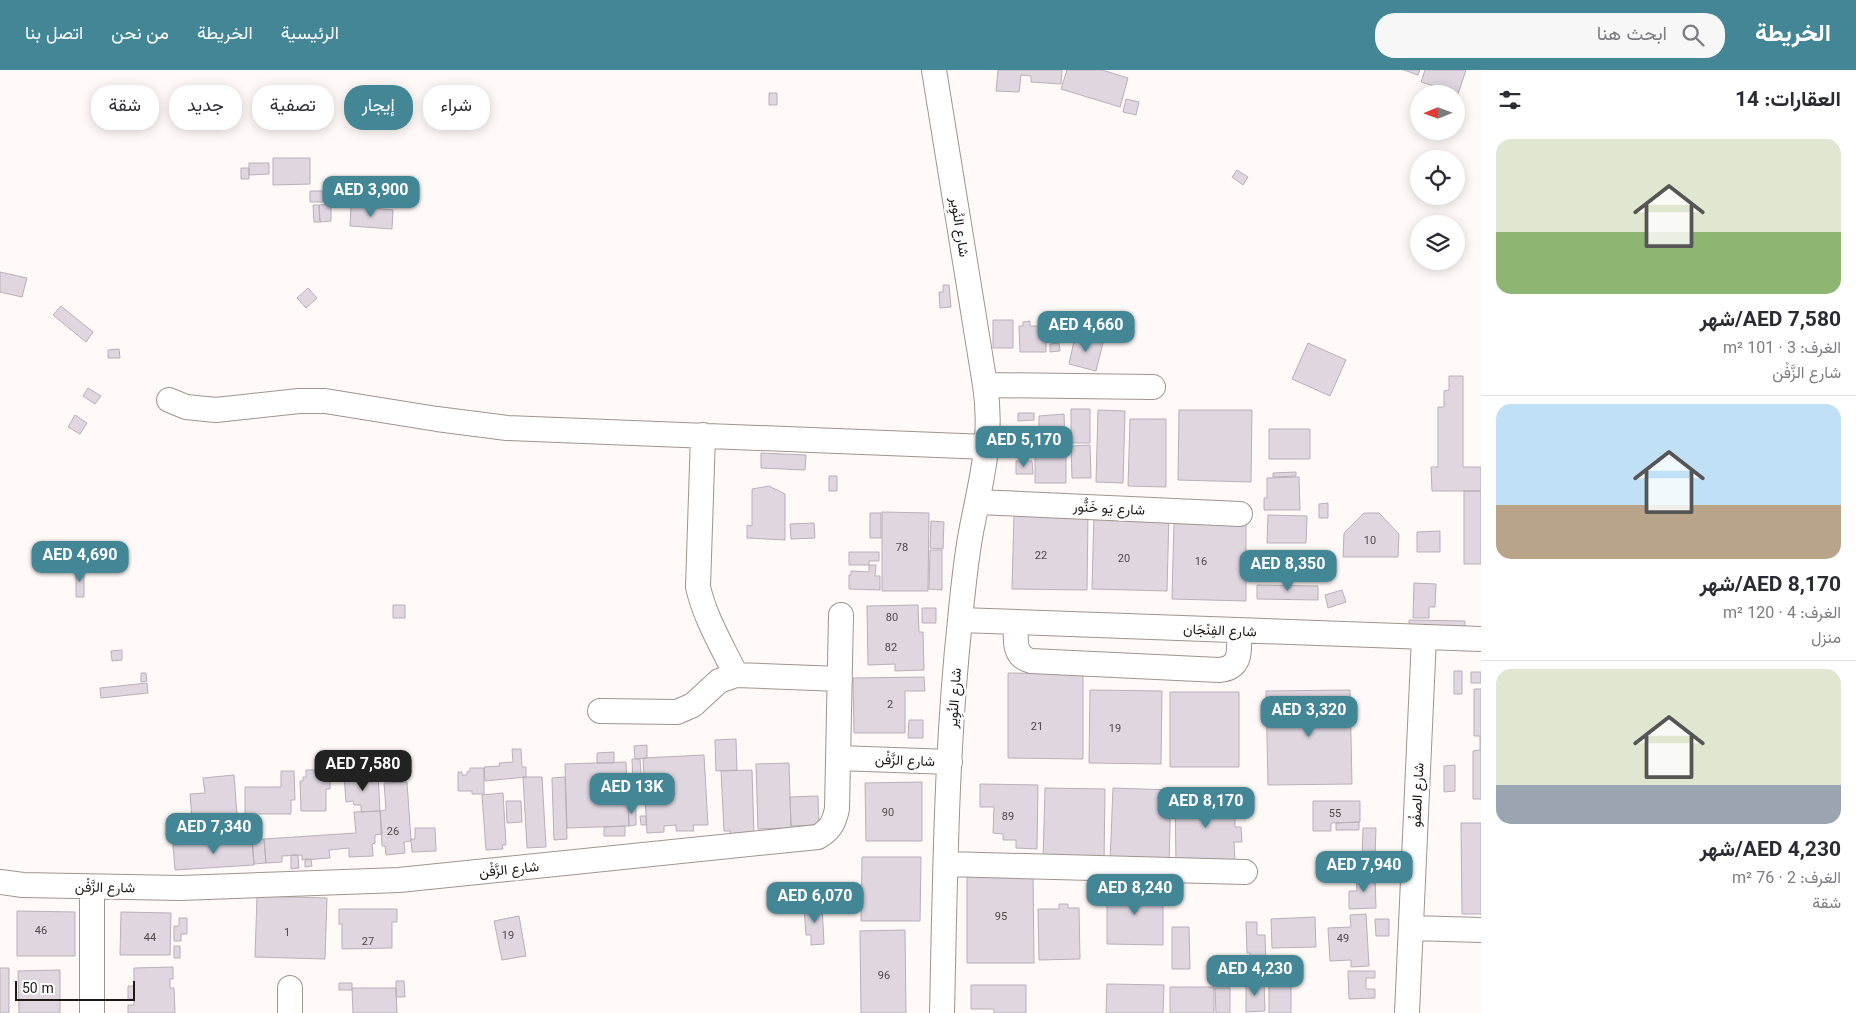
<!DOCTYPE html>
<html lang="ar">
<head>
<meta charset="utf-8">
<style>
	body { margin:0; font-family:Georgia,Vazirmatn,serif; background:#f7f7f7; color:#2b2b33; direction:rtl; height:100vh; display:flex; flex-direction:column; font-size:19px; white-space:nowrap }
	* { box-sizing:border-box; margin:0 }
	p { font-size:16px; color:#7c7c81 }
	.icon { flex:none; width:28px; height:28px; fill:none; stroke:currentColor; stroke-width:2; stroke-linecap:round; stroke-linejoin:round }
	.map { position:relative; flex:1; overflow:hidden; direction:ltr }
	.details { display:flex; flex-direction:column; background:#fff; width:375px }
	.details>* { flex:none }
	.hud { position:absolute; left:15px; top:15px; width:475px; height:45px; direction:rtl; display:flex; gap:10px }
	.needle { width:32px; rotate:269deg }
	.tools { position:absolute; left:1410px; top:15px; display:grid; gap:10px }
	.tools a { display:grid; place-items:center; width:55px; height:55px; border-radius:50%; background:#fff; box-shadow:0 2px 12px #0003; font-size:25px }
	.scale { position:absolute; left:15px; bottom:12px; width:120px; box-sizing:border-box; padding-left:5px; border:2px solid #1c1816; border-top:0; font-size:14px; line-height:18px; white-space:nowrap; color:#1c1816; -webkit-text-stroke:4px #fff; paint-order:stroke }
	.price { position:absolute; translate:-50% -42px; padding:0 11px; border-radius:10px; background:#438696; color:#fff; font-size:16px; line-height:32px; filter:drop-shadow(0 1px 2px #0008) }
	.price::after { content:''; position:absolute; left:50%; top:30px; width:15px; height:11px; margin-left:-8px; background:inherit; clip-path:polygon(0 0,100% 0,50% 100%) }
	.price.current { background:#222; color:#fff }
	ul { padding:0; list-style:none }
	li { display:grid; align-content:center; gap:10px; height:265px; padding:0 15px }
	li+li { border-top:1px solid #e1e1e2 }
	li span { display:grid; place-items:center; height:155px; border-radius:15px; color:#555 }
	li>.icon { margin-inline-start:auto }
	span .icon { width:90px; height:90px; fill:#fffc; stroke-width:1 }
	li b { font-size:21px }
	h2 { display:flex; justify-content:space-between; align-items:center; height:60px; padding:0 15px; font-size:21px }
	.tag { padding:0 18px; border-radius:20px; background:#fff; box-shadow:0 2px 12px #0003; font-size:18px; line-height:45px }
	.tag.current { background:#438696; color:#fff }
	header { display:flex; align-items:center; gap:30px; box-sizing:border-box; height:70px; padding:0 25px; background:#438696; color:#fff }
	header strong { font-size:24px }
	nav { display:flex; gap:28px; margin-inline-start:auto; font-size:18px }
	.search { width:350px; height:45px; background:#f7f7f7; display:flex; align-items:center; gap:12px; box-sizing:border-box; padding:0 18px; border-radius:20px; color:#7c7c81; font-size:19px }
	main { display:flex; flex:1; min-height:0 }
	.map>svg:first-child { display:block }
</style>
</head>
<body>
<header>
<strong>الخريطة</strong>
<div class="search"><svg class="icon" aria-label="search" viewBox="0 0 24 24"><circle cx="10" cy="10" r="6"/><path d="M15 15l6 6"/></svg>ابحث هنا</div>
<nav><a>الرئيسية</a><a>الخريطة</a><a>من نحن</a><a>اتصل بنا</a></nav>
</header>
<main>
<section class="details">
<h2>العقارات: 14<svg class="icon" aria-label="filters" viewBox="0 0 24 24"><path d="M4 7h16M4 17h16"/><circle cx="9" cy="7" r="2"/><circle cx="15" cy="17" r="2"/></svg></h2>
<ul>
<li><span style="background:linear-gradient(#dfe7d0 60%,#8fb573 0)"><svg class="icon" aria-label="home" viewBox="0 0 24 24"><path d="M3 11l9-7 9 7M6 9v11h12V9"/></svg></span><div><b>AED 7,580/شهر</b><p>الغرف: 3 · 101 m²</p><p>شارع الزَّفْن</p></div></li>
<li><span style="background:linear-gradient(#bfe0f5 65%,#b9a48a 0)"><svg class="icon" aria-label="home" viewBox="0 0 24 24"><path d="M3 11l9-7 9 7M6 9v11h12V9"/></svg></span><div><b>AED 8,170/شهر</b><p>الغرف: 4 · 120 m²</p><p>منزل</p></div></li>
<li><span style="background:linear-gradient(#dfe7d0 75%,#9aa5b1 0)"><svg class="icon" aria-label="home" viewBox="0 0 24 24"><path d="M3 11l9-7 9 7M6 9v11h12V9"/></svg></span><div><b>AED 4,230/شهر</b><p>الغرف: 2 · 76 m²</p><p>شقة</p></div></li>
</ul>
</section>
<div class="map">
<svg width="1481" height="943" viewBox="0 0 1481 943">
	<rect width="100%" height="100%" fill="#fff9f7"/>
	<path fill="#dfd6e0" stroke="#b8afb9" d="M 998,0 L 1062,0 L 1061,14 L 1031,12 L 1031,6 L 1021,5 L 1019,22 L 996,21 Z
		M 1067,0 L 1102,0 L 1128,8 L 1120,37 L 1061,19 Z
		M 1404,0 L 1420,0 L 1418,5 Z
		M 1425,0 L 1466,0 L 1458,24 L 1421,12 Z
		M 465,18 L 466,32 L 458,33 L 457,19 Z
		M 769,23 L 777,23 L 777,35 L 769,35 Z
		M 1126,29 L 1139,32 L 1136,45 L 1123,42 Z
		M 273,88 L 310,88 L 310,114 L 273,115 Z
		M 249,93 L 269,93 L 269,104 L 249,105 Z
		M 241,98 L 249,98 L 249,109 L 241,109 Z
		M 1237,100 L 1248,107 L 1243,115 L 1232,107 Z
		M 310,121 L 323,121 L 323,132 L 310,132 Z
		M 331,134 L 331,151 L 320,152 L 319,135 Z
		M 313,135 L 319,135 L 320,152 L 314,152 Z
		M 351,136 L 393,140 L 392,159 L 350,156 Z
		M 0,202 L 27,208 L 22,227 L 0,222 Z
		M 943,215 L 949,215 L 951,237 L 940,238 L 939,222 L 943,222 Z
		M 308,218 L 317,228 L 306,238 L 297,228 Z
		M 61,236 L 93,262 L 86,272 L 53,245 Z
		M 993,250 L 1013,250 L 1013,278 L 993,278 Z
		M 1030,251 L 1030,256 L 1046,256 L 1046,282 L 1020,282 L 1019,256 L 1023,256 L 1023,252 Z
		M 1050,263 L 1060,263 L 1060,270 L 1050,270 Z
		M 1075,266 L 1103,273 L 1096,301 L 1069,294 Z
		M 1059,273 L 1060,281 L 1050,282 L 1050,274 Z
		M 1308,273 L 1346,290 L 1330,326 L 1292,309 Z
		M 119,279 L 120,288 L 108,288 L 108,280 Z
		M 1449,306 L 1463,306 L 1463,397 L 1481,397 L 1481,421 L 1432,421 L 1431,397 L 1438,397 L 1438,337 L 1444,337 L 1444,321 L 1449,320 Z
		M 88,318 L 101,326 L 95,334 L 83,326 Z
		M 1071,339 L 1090,339 L 1090,373 L 1071,373 Z
		M 1098,340 L 1125,341 L 1123,413 L 1096,412 Z
		M 1179,340 L 1252,340 L 1251,412 L 1178,410 Z
		M 1018,343 L 1034,343 L 1034,350 L 1018,351 Z
		M 1064,344 L 1065,371 L 1036,372 L 1036,359 L 1039,359 L 1039,346 Z
		M 75,345 L 87,353 L 80,364 L 68,357 Z
		M 1130,349 L 1166,349 L 1166,417 L 1128,416 Z
		M 1269,359 L 1310,359 L 1310,389 L 1269,389 Z
		M 1090,375 L 1091,408 L 1072,408 L 1071,376 Z
		M 1035,380 L 1066,381 L 1066,413 L 1035,413 Z
		M 761,383 L 806,385 L 805,400 L 761,398 Z
		M 1016,391 L 1032,391 L 1033,404 L 1016,404 Z
		M 1296,402 L 1296,406 L 1273,407 L 1273,403 Z
		M 829,406 L 837,406 L 837,421 L 829,421 Z
		M 1299,407 L 1300,440 L 1264,440 L 1264,428 L 1267,428 L 1267,408 Z
		M 769,416 L 785,424 L 785,470 L 747,468 L 747,455 L 752,456 L 752,419 Z
		M 1464,421 L 1481,421 L 1481,494 L 1464,494 Z
		M 1328,433 L 1328,448 L 1319,448 L 1319,434 Z
		M 882,442 L 929,443 L 928,521 L 882,521 Z
		M 870,443 L 881,443 L 881,468 L 870,468 Z
		M 1014,443 L 1088,444 L 1087,520 L 1012,519 Z
		M 1094,443 L 1169,444 L 1167,521 L 1092,519 Z
		M 1364,443 L 1379,443 L 1399,464 L 1398,487 L 1343,487 L 1344,463 Z
		M 1268,445 L 1307,446 L 1306,473 L 1267,473 Z
		M 931,451 L 944,452 L 943,479 L 930,478 Z
		M 1174,452 L 1246,455 L 1246,531 L 1172,529 Z
		M 814,453 L 815,468 L 791,469 L 790,454 Z
		M 1440,461 L 1440,482 L 1417,482 L 1417,462 Z
		M 930,480 L 942,480 L 942,520 L 929,519 Z
		M 849,482 L 879,482 L 879,491 L 869,491 L 869,495 L 849,495 Z
		M 869,495 L 876,495 L 875,506 L 880,506 L 880,520 L 849,519 L 849,505 L 851,505 L 851,501 L 869,502 Z
		M 76,499 L 84,499 L 84,527 L 76,527 Z
		M 1414,513 L 1436,514 L 1435,537 L 1429,537 L 1429,548 L 1413,548 Z
		M 1257,515 L 1318,516 L 1318,530 L 1257,529 Z
		M 1342,520 L 1346,532 L 1328,538 L 1325,525 Z
		M 393,535 L 405,535 L 405,548 L 393,548 Z
		M 918,535 L 919,562 L 923,562 L 924,600 L 895,601 L 895,594 L 868,595 L 867,536 Z
		M 922,538 L 936,538 L 936,553 L 922,553 Z
		M 1409,550 L 1465,551 L 1465,560 L 1409,558 Z
		M 122,580 L 122,590 L 112,591 L 111,581 Z
		M 1454,601 L 1462,601 L 1462,624 L 1454,624 Z
		M 1471,602 L 1481,602 L 1481,613 L 1471,613 Z
		M 141,603 L 146,603 L 147,611 L 141,612 Z
		M 1008,603 L 1083,604 L 1083,689 L 1008,688 Z
		M 924,607 L 925,621 L 905,621 L 905,663 L 854,663 L 853,608 Z
		M 147,613 L 148,623 L 101,628 L 100,618 Z
		M 1474,619 L 1481,619 L 1481,729 L 1473,729 L 1473,681 L 1480,680 L 1480,666 L 1474,666 Z
		M 1090,620 L 1162,621 L 1161,694 L 1089,693 Z
		M 1350,620 L 1352,714 L 1268,715 L 1266,621 Z
		M 1170,622 L 1239,622 L 1239,697 L 1170,697 Z
		M 909,650 L 923,650 L 923,668 L 908,668 Z
		M 736,669 L 737,700 L 716,701 L 715,670 Z
		M 647,675 L 647,688 L 635,689 L 634,676 Z
		M 512,679 L 521,679 L 522,697 L 526,697 L 526,707 L 485,711 L 484,697 L 500,696 L 499,693 L 513,692 Z
		M 614,682 L 614,693 L 597,693 L 597,683 Z
		M 704,685 L 708,755 L 693,755 L 694,761 L 676,761 L 676,755 L 664,756 L 664,762 L 647,763 L 643,688 Z
		M 632,689 L 640,689 L 642,717 L 633,718 Z
		M 626,692 L 629,756 L 567,758 L 565,694 Z
		M 789,693 L 791,758 L 758,759 L 756,694 Z
		M 1455,695 L 1455,721 L 1444,722 L 1444,696 Z
		M 470,698 L 484,698 L 484,724 L 472,724 L 472,721 L 458,721 L 458,702 L 462,702 L 462,705 L 467,705 L 467,702 L 470,701 Z
		M 306,700 L 324,700 L 325,705 L 330,705 L 330,719 L 326,719 L 326,741 L 301,741 L 300,711 L 303,711 L 303,707 L 306,707 Z
		M 752,700 L 754,767 L 731,768 L 730,761 L 724,761 L 721,701 Z
		M 281,701 L 294,701 L 295,730 L 291,730 L 291,744 L 245,744 L 245,717 L 281,717 Z
		M 378,704 L 380,741 L 361,742 L 361,735 L 354,735 L 353,731 L 346,732 L 344,706 Z
		M 234,705 L 237,745 L 192,749 L 190,724 L 205,723 L 203,708 Z
		M 523,707 L 542,707 L 546,777 L 527,778 Z
		M 565,707 L 567,769 L 554,770 L 552,708 Z
		M 407,712 L 411,771 L 404,772 L 405,783 L 386,785 L 385,776 L 382,776 L 380,741 L 386,740 L 384,713 Z
		M 922,712 L 922,771 L 866,771 L 865,713 Z
		M 980,714 L 1038,715 L 1037,779 L 1016,778 L 1016,770 L 1003,770 L 1003,764 L 993,763 L 994,737 L 980,737 Z
		M 1045,718 L 1105,719 L 1104,793 L 1043,792 Z
		M 1113,718 L 1171,720 L 1169,793 L 1110,792 Z
		M 503,723 L 506,775 L 502,775 L 503,779 L 486,780 L 482,725 Z
		M 1235,725 L 1235,757 L 1241,757 L 1242,772 L 1234,772 L 1235,793 L 1176,793 L 1175,726 Z
		M 818,726 L 819,755 L 791,756 L 790,727 Z
		M 506,731 L 521,731 L 522,752 L 507,753 Z
		M 1313,731 L 1360,731 L 1360,752 L 1331,753 L 1331,761 L 1313,761 Z
		M 628,735 L 636,735 L 636,755 L 629,756 Z
		M 380,741 L 382,764 L 375,765 L 375,773 L 372,774 L 373,786 L 349,787 L 349,778 L 329,780 L 330,788 L 302,790 L 302,785 L 282,786 L 282,792 L 266,793 L 264,769 L 356,763 L 354,742 Z
		M 640,746 L 646,746 L 646,755 L 641,755 Z
		M 1359,752 L 1359,760 L 1336,760 L 1336,753 Z
		M 1461,753 L 1481,753 L 1481,844 L 1462,844 Z
		M 625,756 L 625,766 L 604,766 L 604,757 Z
		M 415,758 L 435,758 L 436,781 L 412,782 L 411,769 L 415,769 Z
		M 1363,758 L 1376,758 L 1375,787 L 1362,787 Z
		M 252,769 L 264,769 L 266,793 L 254,794 Z
		M 252,769 L 254,795 L 175,800 L 173,775 Z
		M 291,785 L 298,785 L 299,798 L 291,799 Z
		M 862,787 L 921,787 L 920,851 L 861,851 Z
		M 305,789 L 311,789 L 312,796 L 305,797 Z
		M 1354,794 L 1354,811 L 1337,811 L 1337,795 Z
		M 1356,805 L 1375,805 L 1376,838 L 1349,839 L 1349,821 L 1357,821 Z
		M 967,806 L 1033,806 L 1034,893 L 967,893 Z
		M 1107,816 L 1163,817 L 1163,875 L 1107,874 Z
		M 257,826 L 327,828 L 325,889 L 255,887 Z
		M 1059,834 L 1068,834 L 1068,838 L 1079,838 L 1080,889 L 1039,890 L 1038,839 L 1059,839 Z
		M 822,835 L 824,874 L 811,875 L 811,865 L 806,865 L 804,836 Z
		M 339,839 L 397,839 L 397,852 L 392,852 L 392,878 L 342,879 L 342,854 L 339,854 Z
		M 17,841 L 75,842 L 75,886 L 17,886 Z
		M 121,842 L 171,843 L 170,885 L 120,885 Z
		M 1366,844 L 1369,896 L 1351,897 L 1351,890 L 1330,891 L 1328,858 L 1351,857 L 1350,845 Z
		M 519,846 L 526,886 L 502,890 L 494,851 Z
		M 1315,847 L 1316,877 L 1272,878 L 1271,849 Z
		M 179,848 L 187,848 L 187,864 L 181,864 L 181,871 L 174,871 L 174,856 L 179,856 Z
		M 1375,849 L 1389,849 L 1389,866 L 1376,866 Z
		M 1246,852 L 1257,852 L 1257,865 L 1265,865 L 1266,892 L 1250,892 L 1250,883 L 1247,883 Z
		M 1172,857 L 1189,857 L 1190,899 L 1172,899 Z
		M 905,860 L 906,943 L 861,943 L 860,861 Z
		M 174,876 L 180,876 L 180,888 L 174,888 Z
		M 173,897 L 173,909 L 170,909 L 170,918 L 174,918 L 175,943 L 128,943 L 128,935 L 134,935 L 134,929 L 128,929 L 128,916 L 134,916 L 134,898 Z
		M 0,898 L 9,898 L 9,943 L 0,943 Z
		M 60,900 L 60,943 L 19,943 L 18,901 Z
		M 1348,901 L 1375,901 L 1375,908 L 1366,908 L 1366,919 L 1375,919 L 1375,928 L 1349,929 Z
		M 396,911 L 404,911 L 405,927 L 396,927 Z
		M 339,913 L 352,913 L 352,920 L 339,920 Z
		M 1246,913 L 1264,913 L 1265,941 L 1246,942 Z
		M 1107,914 L 1164,915 L 1163,943 L 1106,943 Z
		M 1269,914 L 1291,914 L 1291,943 L 1269,943 Z
		M 971,915 L 1026,915 L 1026,943 L 994,943 L 994,939 L 971,939 Z
		M 1170,917 L 1214,917 L 1214,943 L 1170,943 Z
		M 352,918 L 396,918 L 397,943 L 353,943 Z
		M 1215,918 L 1230,918 L 1230,943 L 1216,943 Z"/>
	<g fill="none" stroke-linecap="round" stroke-linejoin="round">
		<defs>
			<path id="minor" d="M 934,0 L 985,315 C 993,365 982,407 972,457 C 966,487 963,519 960,550 C 946,681 945,812 942,943
				M 985,315 L 1153,317
				M 169,330 L 186,337 L 216,340 L 299,331 L 325,331 L 437,349 L 507,358 L 987,377
				M 703,365 L 698,517 C 705,548 722,576 736,605
				M 978,432 L 1240,444
				M 960,550 L 1481,569
				M 1016,552 C 1016,568 1012,586 1031,591 L 1219,600 C 1243,598 1239,579 1239,561
				M 600,641 L 677,642 L 693,635 L 719,611 L 736,605 L 840,609
				M 838,688 L 950,692
				M 946,794 L 1245,802
				M 0,812 L 23,815 L 180,818 L 399,810 L 818,767 C 830,760 834,753 837,739 L 841,545
				M 1411,858 L 1481,860
				M 92,943 L 92,817
				M 290,943 L 290,918
				M 1407,943 L 1424,567"/>
		</defs>
		<use href="#minor" stroke="#a0948d" stroke-width="26"/>
		<use href="#minor" stroke="#fff" stroke-width="24"/>
	</g>
	<g text-anchor="middle" stroke-width="5" stroke-linejoin="round" paint-order="stroke">
		<g font-size="11" fill="#4d4848">
			<text x="1370" y="474">10</text>
			<text x="902" y="481">78</text>
			<text x="1041" y="489">22</text>
			<text x="1124" y="492">20</text>
			<text x="1201" y="495">16</text>
			<text x="892" y="551">80</text>
			<text x="891" y="581">82</text>
			<text x="890" y="638">2</text>
			<text x="1037" y="660">21</text>
			<text x="1115" y="662">19</text>
			<text x="888" y="746">90</text>
			<text x="1335" y="747">55</text>
			<text x="1008" y="750">89</text>
			<text x="393" y="765">26</text>
			<text x="1001" y="850">95</text>
			<text x="41" y="864">46</text>
			<text x="287" y="866">1</text>
			<text x="508" y="869">19</text>
			<text x="150" y="871">44</text>
			<text x="1343" y="872">49</text>
			<text x="368" y="875">27</text>
			<text x="884" y="909">96</text>
		</g>
		<g font-size="14" fill="#1c1816" stroke="#fff">
			<text transform="translate(960 157) rotate(81)" y="5">شارع النُوِير</text>
			<text transform="translate(1109 438) rotate(3)" y="5">شارع يَو خَنُّور</text>
			<text transform="translate(1220 560) rotate(2)" y="5">شارع الفِنْجَان</text>
			<text transform="translate(954 628) rotate(-86)" y="5">شارع النُوِير</text>
			<text transform="translate(905 690) rotate(2)" y="5">شارع الزَّفْن</text>
			<text transform="translate(1417 725) rotate(-87)" y="5">شارع الصفُو</text>
			<text transform="translate(509 799) rotate(-6)" y="5">شارع الزَّفْن</text>
			<text transform="translate(105 817) rotate(1)" y="5">شارع الزَّفْن</text>
		</g>
	</g>
</svg>
<div class="tools">
<a><svg class="needle" viewBox="-14 -14 28 28"><path d="M0-13l5 13h-10z" fill="#e53935"/><path d="M0 13l5-13h-10z" fill="#7c7c81"/></svg></a>
<a><svg class="icon" aria-label="locate" viewBox="0 0 24 24"><circle cx="12" cy="12" r="6"/><path d="M12 2v4M12 18v4M2 12h4M18 12h4"/></svg></a>
<a><svg class="icon" aria-label="layers" viewBox="0 0 24 24"><path d="M12 4l9 5-9 5-9-5zM3 14l9 5 9-5"/></svg></a>
</div>
<div class="scale">50 m</div>
<b class="price" style="left:371px;top:148px">AED 3,900</b>
<b class="price" style="left:1086px;top:283px">AED 4,660</b>
<b class="price" style="left:1024px;top:398px">AED 5,170</b>
<b class="price" style="left:80px;top:513px">AED 4,690</b>
<b class="price" style="left:1288px;top:522px">AED 8,350</b>
<b class="price" style="left:1309px;top:668px">AED 3,320</b>
<b class="price current" style="left:363px;top:722px">AED 7,580</b>
<b class="price" style="left:632px;top:745px">AED 13K</b>
<b class="price" style="left:1206px;top:759px">AED 8,170</b>
<b class="price" style="left:214px;top:785px">AED 7,340</b>
<b class="price" style="left:1364px;top:823px">AED 7,940</b>
<b class="price" style="left:1135px;top:846px">AED 8,240</b>
<b class="price" style="left:815px;top:854px">AED 6,070</b>
<b class="price" style="left:1255px;top:927px">AED 4,230</b>
<div class="hud">
<a class="tag">شراء</a>
<a class="tag current">إيجار</a>
<a class="tag">تصفية</a>
<a class="tag">جديد</a>
<a class="tag">شقة</a>
</div>
</div>
</main>
</body>
</html>
